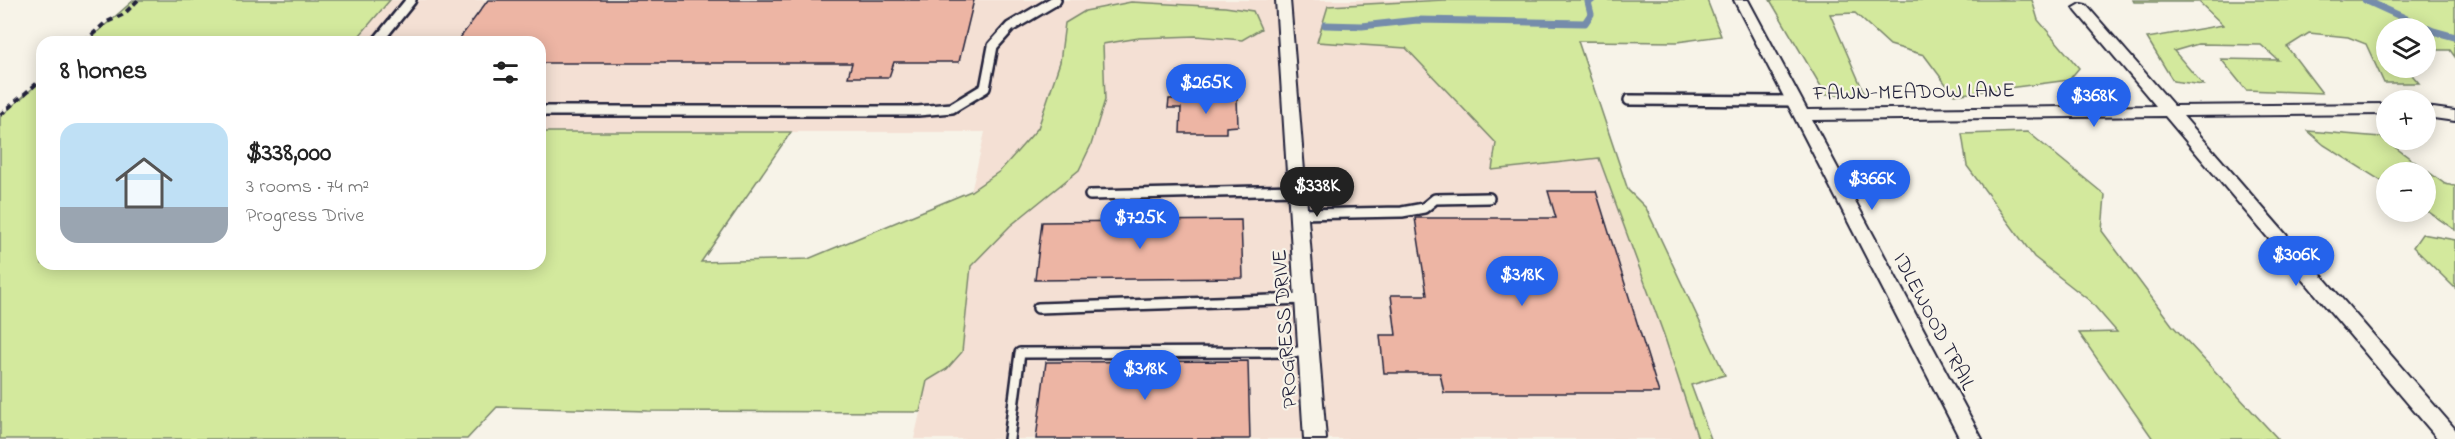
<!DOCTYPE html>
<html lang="en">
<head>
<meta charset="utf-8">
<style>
	body { margin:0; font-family:"Indie Flower",sans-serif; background:#f6f6f6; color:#222; height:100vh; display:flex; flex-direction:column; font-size:22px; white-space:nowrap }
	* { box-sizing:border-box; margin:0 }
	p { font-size:20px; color:#767676 }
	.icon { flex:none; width:33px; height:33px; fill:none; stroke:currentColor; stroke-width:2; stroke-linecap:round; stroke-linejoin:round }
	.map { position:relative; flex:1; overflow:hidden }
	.drawer { position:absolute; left:36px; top:36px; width:510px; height:234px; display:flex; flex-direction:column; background:#fff; border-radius:18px; box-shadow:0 3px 15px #0003 }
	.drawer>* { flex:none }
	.controls { position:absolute; left:2376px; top:18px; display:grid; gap:12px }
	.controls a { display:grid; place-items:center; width:60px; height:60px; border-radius:50%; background:#fff; box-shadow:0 3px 15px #0003; font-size:30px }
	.price { position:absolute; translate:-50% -51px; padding:0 14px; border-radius:21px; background:#2563eb; color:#fff; font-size:20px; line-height:39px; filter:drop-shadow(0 2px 3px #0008) }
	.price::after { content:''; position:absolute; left:50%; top:36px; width:18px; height:14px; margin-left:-9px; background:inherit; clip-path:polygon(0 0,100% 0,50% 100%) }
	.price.current { background:#222; color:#fff }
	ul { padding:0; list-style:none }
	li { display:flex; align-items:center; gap:18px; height:150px; padding:0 24px }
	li+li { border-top:2px solid #e0e0e0 }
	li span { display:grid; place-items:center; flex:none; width:168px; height:120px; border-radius:18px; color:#555 }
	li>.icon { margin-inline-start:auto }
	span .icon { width:72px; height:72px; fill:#fffc; stroke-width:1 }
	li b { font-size:26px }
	h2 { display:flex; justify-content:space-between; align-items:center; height:72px; padding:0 24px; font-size:26px }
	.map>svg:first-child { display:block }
</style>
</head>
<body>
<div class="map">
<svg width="2455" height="439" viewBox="0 0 2455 439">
	<rect width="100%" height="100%" fill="#f7f3e8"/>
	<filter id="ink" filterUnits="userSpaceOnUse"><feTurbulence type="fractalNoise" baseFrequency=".0167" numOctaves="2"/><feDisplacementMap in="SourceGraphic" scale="12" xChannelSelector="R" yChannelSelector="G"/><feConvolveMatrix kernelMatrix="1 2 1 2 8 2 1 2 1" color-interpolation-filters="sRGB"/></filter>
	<g filter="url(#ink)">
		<path fill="#f4e0d4" d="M 390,0 L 1540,0 L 1664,335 L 1698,439 L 914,439 L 985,132 L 540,132 L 540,42 L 354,42 Z"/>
		<path fill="#d3e99d" stroke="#7a866c" stroke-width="1.5" d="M 134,0 L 390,0 L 354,42 L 86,42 Z
			M 1443,0 L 1707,0 L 1721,36 L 1677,42 L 1578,41 L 1628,190 L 1646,208 L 1725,375 L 1691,385 L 1711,439 L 1698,439 L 1664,335 L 1599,158 L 1492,170 L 1496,143 L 1406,48 L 1317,42 L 1328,6 Z
			M 1770,0 L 2032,0 L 2038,20 L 2079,68 L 2069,80 L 1954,95 L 1924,55 L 1890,45 L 1855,13 L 1830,14 L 1865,95 L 1826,95 Z
			M 2133,0 L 2455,0 L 2455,57 L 2450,50 L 2426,50 L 2426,28 L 2386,28 L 2386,68 L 2406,68 L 2419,83 L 2384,83 L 2366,44 L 2348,37 L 2309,33 L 2287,47 L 2322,93 L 2246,90 L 2221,59 L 2278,60 L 2261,45 L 2198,44 L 2174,51 L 2203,85 L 2173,81 L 2147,38 L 2223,25 L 2199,2 L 2134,2 Z
			M 1131,2 L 1225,7 L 1253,11 L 1261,29 L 1242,40 L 1196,36 L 1139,38 L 1103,44 L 1105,100 L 1091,145 L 1079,170 L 1010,226 L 971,266 L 962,352 L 947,369 L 927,381 L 920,412 L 648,411 L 497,407 L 467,439 L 0,439 L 0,117 L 42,80 L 42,264 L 540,264 L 540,132 L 791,132 L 701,262 L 808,259 L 971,191 L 1000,171 L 1038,128 L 1060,62 L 1065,23 L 1085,11 Z
			M 2308,131 L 2381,137 L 2445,184 L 2455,186 L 2455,230 L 2426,210 L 2426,172 L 2386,172 L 2386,184 L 2324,145 Z
			M 2028,132 L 2105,195 L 2102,231 L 2172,325 L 2278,439 L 2153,439 L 2079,333 L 2117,332 L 2090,301 L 2034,257 L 1967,166 L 1962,134 Z
			M 2422,234 L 2455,240 L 2455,288 L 2413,247 Z"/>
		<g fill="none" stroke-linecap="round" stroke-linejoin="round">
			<path stroke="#758cab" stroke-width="7" d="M 2365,0 L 2433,31 L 2455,37
				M 1325,25 L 1362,26 L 1417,20 L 1585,23 L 1591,14 L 1588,2 L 1592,0"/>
		</g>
		<path fill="#edb5a4" stroke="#22223b" stroke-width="1.5" d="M 488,0 L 974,0 L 959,62 L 894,62 L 889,77 L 848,77 L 852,63 L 540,63 L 540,42 L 457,42 Z
			M 1237,98 L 1238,126 L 1226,127 L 1226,133 L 1180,133 L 1181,108 L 1168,108 L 1169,99 Z
			M 1548,191 L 1596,191 L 1659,393 L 1444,393 L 1440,373 L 1384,373 L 1380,335 L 1396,335 L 1391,295 L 1427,295 L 1415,218 L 1556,218 Z
			M 1241,220 L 1243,278 L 1035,280 L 1042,222 Z
			M 1248,361 L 1250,439 L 1036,439 L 1046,362 Z"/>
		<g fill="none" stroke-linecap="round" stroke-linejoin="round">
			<defs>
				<path id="service" d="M 377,42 L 411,0
					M 1629,100 L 1795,101
					M 540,111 L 918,111 L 952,108 L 985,88 L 993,46 L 1010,27 L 1056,0
					M 1090,195 L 1297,190
					M 1298,214 L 1402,212 L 1424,208 L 1435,199 L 1489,198
					M 1038,308 L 1305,299
					M 1009,439 L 1020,353 L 1309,352"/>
				<path id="minor" d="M 1276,0 L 1290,0 L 1326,439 L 1304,439 Z
					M 1734,0 L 1748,0 L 1807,110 L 2156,106 L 2076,11 L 2074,8 L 2081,4 L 2086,5 L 2174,106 L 2386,104 L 2386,114 L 2183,116 L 2455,429 L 2455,439 L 2438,439 L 2165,116 L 1812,120 L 1982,439 L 1960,439 Z
					M 2426,107 L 2455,111 L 2455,121 L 2426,117 Z"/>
			</defs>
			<use href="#service" stroke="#22223b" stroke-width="14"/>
			<use href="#minor" stroke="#22223b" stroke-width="4"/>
			<path stroke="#22223b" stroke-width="4" stroke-dasharray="6 4.5" stroke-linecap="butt" d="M 84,42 L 105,23 L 124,14 L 138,0
				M 0,115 L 42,79"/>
			<use href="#service" stroke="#f7f3e8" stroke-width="9"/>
			<use href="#minor" fill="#f7f3e8" fill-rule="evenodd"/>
		</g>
	</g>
	<g text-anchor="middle" stroke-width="4.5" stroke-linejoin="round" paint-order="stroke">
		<g font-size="21" fill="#22223b" stroke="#f7f3e8">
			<text transform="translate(1914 91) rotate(-1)" y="7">FAWN-MEADOW LANE</text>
			<text transform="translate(1935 321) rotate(62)" y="7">IDLEWOOD TRAIL</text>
			<text transform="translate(1284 329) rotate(-94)" y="7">PROGRESS DRIVE</text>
		</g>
	</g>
</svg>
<div class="controls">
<a><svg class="icon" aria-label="layers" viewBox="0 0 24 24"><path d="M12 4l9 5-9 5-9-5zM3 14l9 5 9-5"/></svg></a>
<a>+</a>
<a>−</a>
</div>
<b class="price" style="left:1206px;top:115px">$265K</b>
<b class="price" style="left:2094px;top:128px">$368K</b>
<b class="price" style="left:1872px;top:211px">$366K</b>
<b class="price current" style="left:1317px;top:218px">$338K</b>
<b class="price" style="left:1140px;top:250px">$725K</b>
<b class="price" style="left:2296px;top:287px">$306K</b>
<b class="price" style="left:1522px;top:307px">$318K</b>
<b class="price" style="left:1145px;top:401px">$318K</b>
<section class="drawer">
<h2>8 homes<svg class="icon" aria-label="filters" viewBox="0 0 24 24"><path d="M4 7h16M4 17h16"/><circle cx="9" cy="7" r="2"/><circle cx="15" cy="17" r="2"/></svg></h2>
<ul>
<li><span style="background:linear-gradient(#bfe0f5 70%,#9aa5b1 0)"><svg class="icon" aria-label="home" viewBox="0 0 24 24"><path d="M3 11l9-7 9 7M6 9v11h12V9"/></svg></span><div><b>$338,000</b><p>3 rooms · 74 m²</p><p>Progress Drive</p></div></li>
</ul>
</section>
</div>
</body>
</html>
